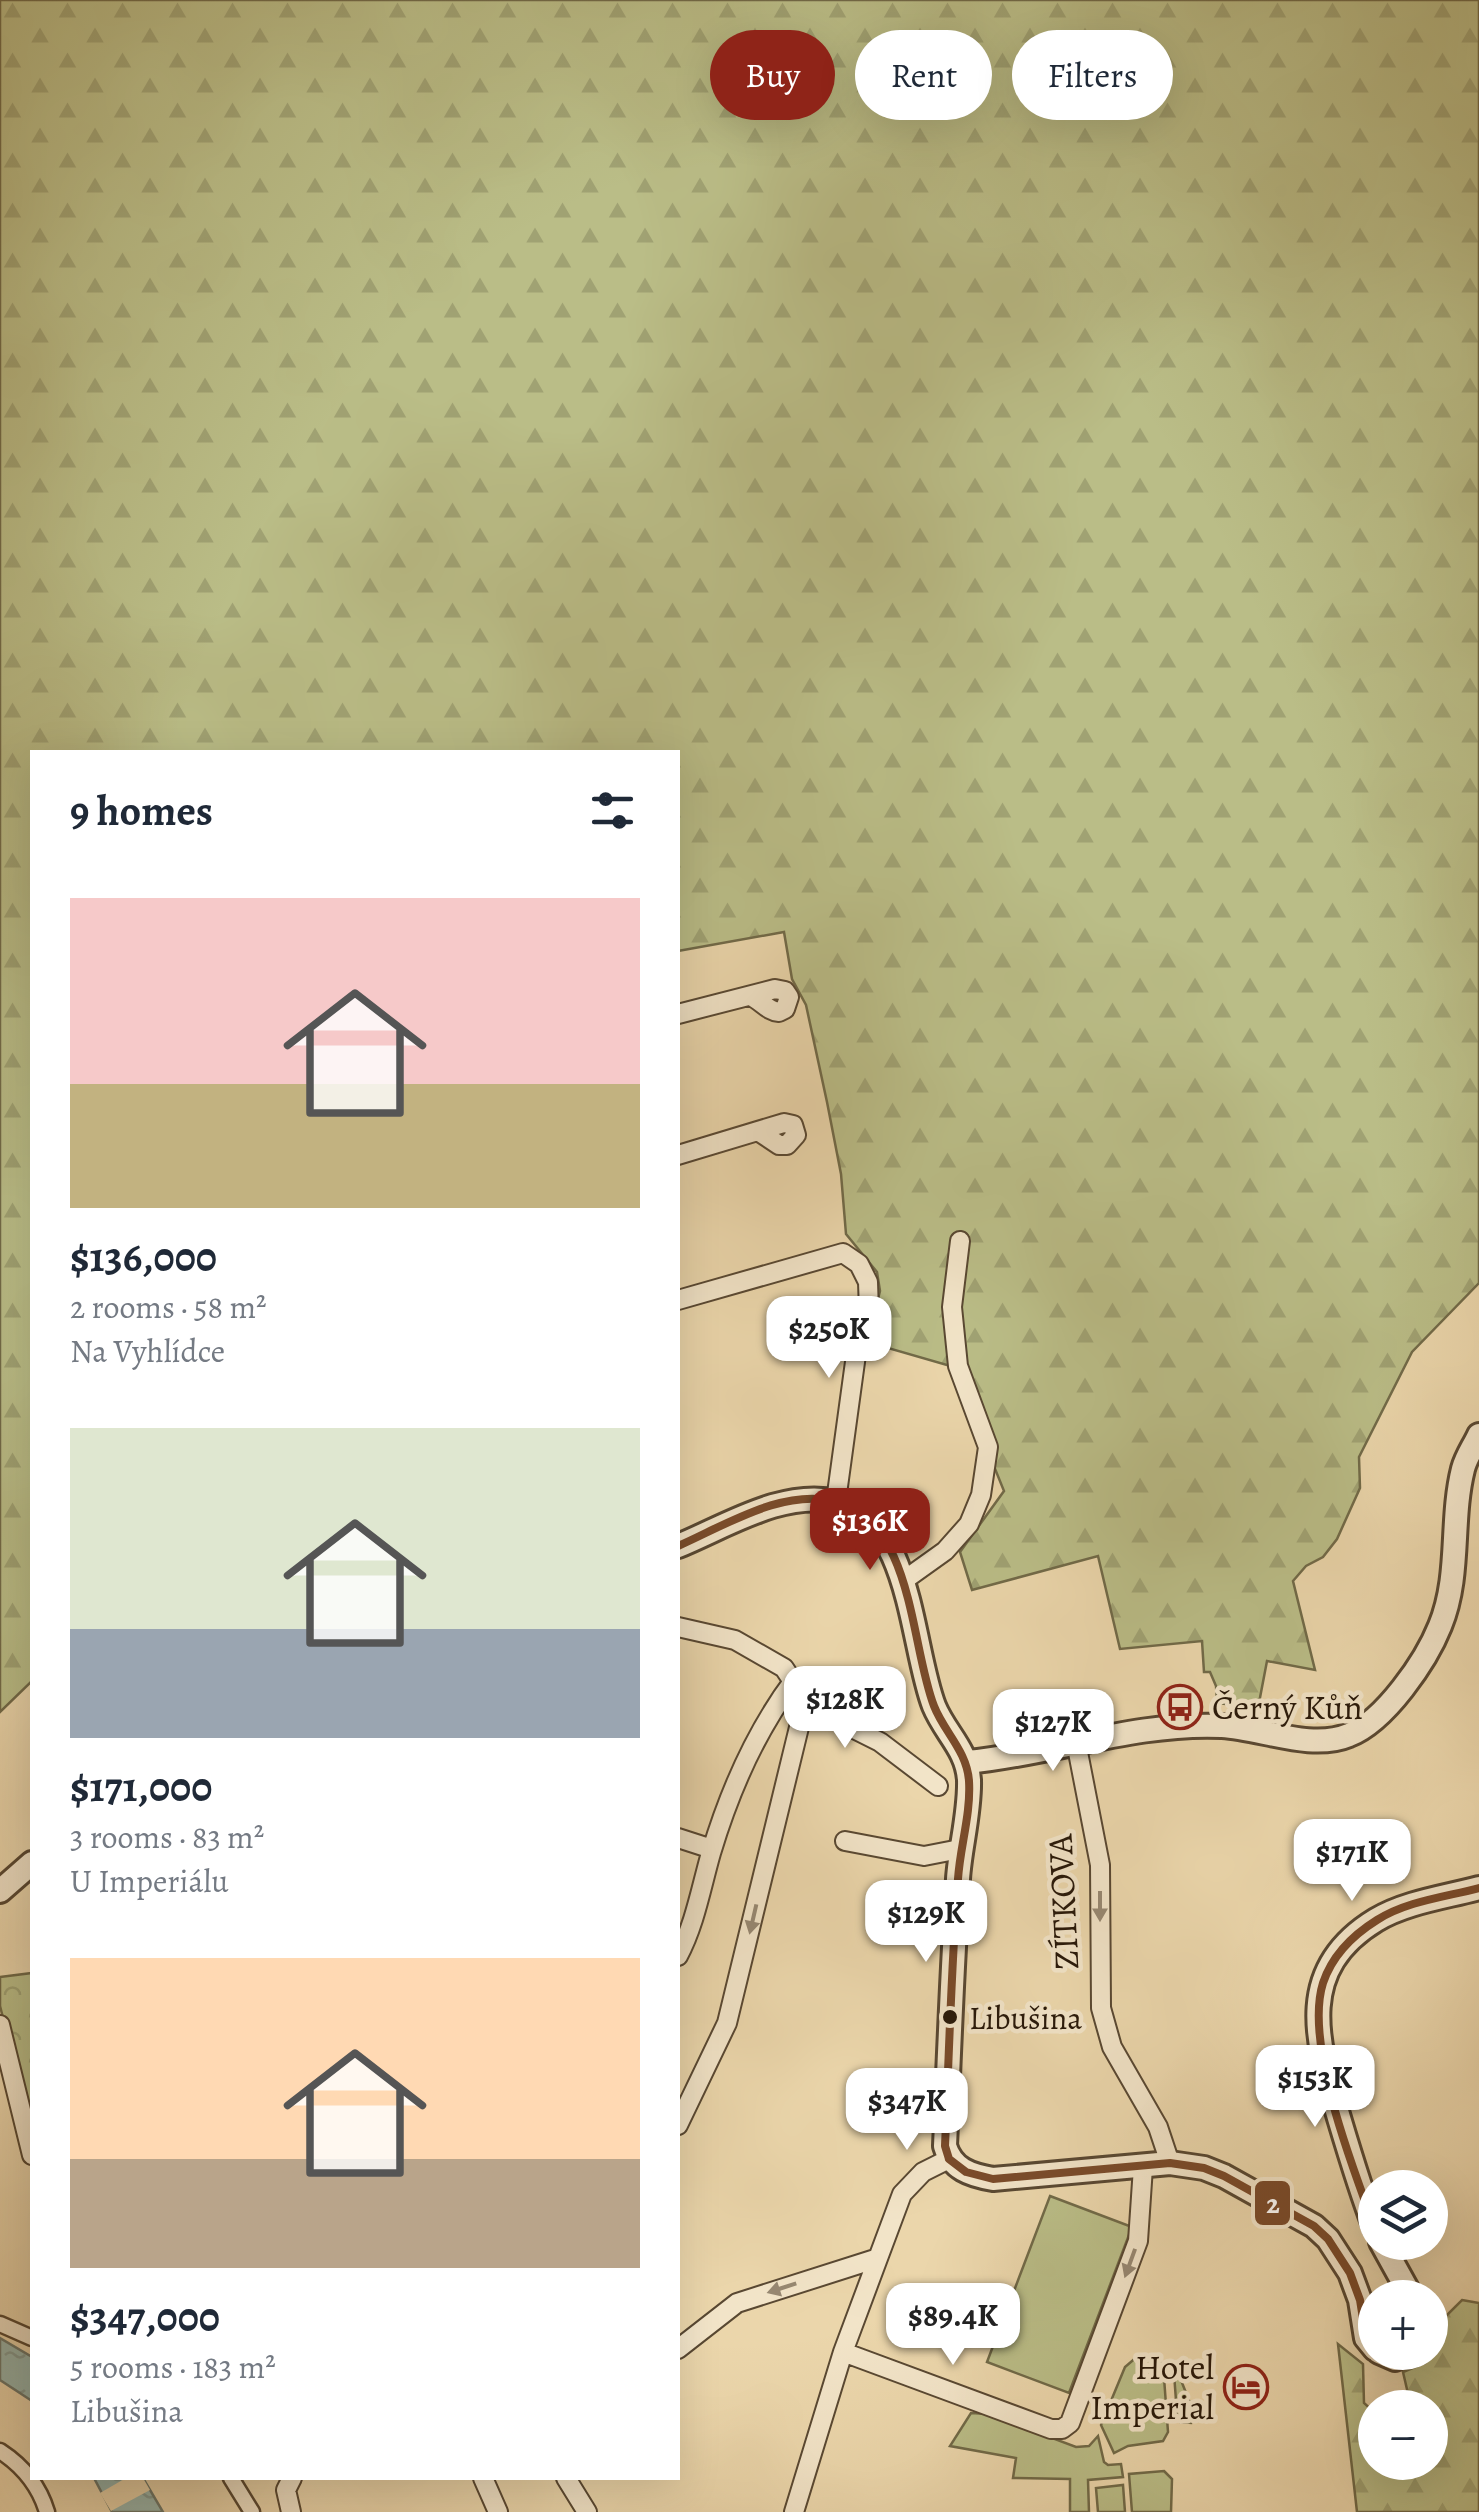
<!DOCTYPE html>
<html lang="en">
<head>
<meta charset="utf-8">
<style>
	body { margin:0; font-family:Alegreya,serif; background:#f2f2f3; color:#1f2937; height:100vh; display:flex; flex-direction:column; font-size:38px; white-space:nowrap }
	* { box-sizing:border-box; margin:0 }
	p { font-size:32px; color:#747a83 }
	.icon { flex:none; width:55px; height:55px; fill:none; stroke:currentColor; stroke-width:2; stroke-linecap:round; stroke-linejoin:round }
	.map { position:relative; flex:1; overflow:hidden }
	.sheet { position:absolute; left:30px; top:750px; width:650px; height:1730px; display:flex; flex-direction:column; background:#fff; border-radius:0px; box-shadow:0 10px 40px #0002 }
	.sheet>* { flex:none }
	.top-card { position:absolute; left:710px; top:30px; width:618px; height:90px; display:flex; gap:20px }
	.tools { position:absolute; left:1358px; top:2170px; display:grid; gap:20px }
	.tools a { display:grid; place-items:center; width:90px; height:90px; border-radius:50%; background:#fff; box-shadow:0 10px 40px #0002; font-size:50px }
	.price { position:absolute; translate:-50% -85px; padding:0 22px; border-radius:20px; background:#fff; color:#222; font-size:32px; line-height:65px; filter:drop-shadow(0 2px 5px #0008) }
	.price::after { content:''; position:absolute; left:50%; top:60px; width:30px; height:22px; margin-left:-15px; background:inherit; clip-path:polygon(0 0,100% 0,50% 100%) }
	.price.on { background:#8f2418; color:#fff }
	ul { padding:0; list-style:none }
	li { display:grid; align-content:center; gap:20px; height:530px; padding:0 40px }
	li span { display:grid; place-items:center; height:310px; border-radius:0px; color:#555 }
	li>.icon { margin-inline-start:auto }
	span .icon { width:180px; height:180px; fill:#fffc; stroke-width:1 }
	li b { font-size:42px }
	h2 { display:flex; justify-content:space-between; align-items:center; height:120px; padding:0 40px; font-size:42px }
	.tag { padding:0 35px; border-radius:45px; background:#fff; box-shadow:0 10px 40px #0002; font-size:35px; line-height:90px }
	.tag.on { background:#8f2418; color:#fff }
	.map>svg:first-child { display:block }
</style>
</head>
<body>
<div class="map">
<svg width="1479" height="2512" viewBox="0 0 1479 2512">
	<defs>
		<pattern id="forest-firs" width="22" height="20" patternUnits="userSpaceOnUse" patternTransform="scale(2.5)"><rect width="22" height="20" fill="#babd87"/><path d="M5 1l3.5 6h-7zM16 11l3.5 6h-7z" fill="#a0a273"/></pattern>
		<pattern id="park-crowns" width="20" height="18" patternUnits="userSpaceOnUse" patternTransform="scale(2.5)"><rect width="20" height="18" fill="#babd87"/><path d="M2 6a3 3 0 1 1 6 0M12 15a3 3 0 1 1 6 0" fill="none" stroke="#a0a273"/></pattern>
		<pattern id="water-ripples" width="26" height="14" patternUnits="userSpaceOnUse" patternTransform="scale(2.5)"><rect width="26" height="14" fill="#99b8af"/><path d="M2 4q2-2 4 0t4 0M15 11q2-2 4 0t4 0" fill="none" stroke="#849d95"/></pattern>
	</defs>
	<rect width="100%" height="100%" fill="#ebd6ab"/>
	<filter id="stains"><feTurbulence type="fractalNoise" baseFrequency=".002" numOctaves="4"/><feColorMatrix values="0 0 0 0 .2 0 0 0 0 .09 0 0 0 0 .02 0 0 0 .5 -.17"/></filter>
	<radialGradient id="worn" r=".72"><stop offset=".6" stop-color="#630" stop-opacity="0"/><stop offset="1" stop-color="#630" stop-opacity=".3"/></radialGradient>
	<path fill="#babd87" stroke="#716a48" stroke-width="2.5" d="M 1050,2196 L 1132,2227 L 1069,2393 L 987,2362 Z
		M 1139,2355 L 1152,2356 L 1163,2364 L 1168,2432 L 1163,2441 L 1128,2446 L 1114,2453 L 1101,2425 L 1125,2367 Z
		M 1173,2360 L 1192,2408 L 1191,2423 L 1180,2422 L 1177,2414 Z
		M 971,2413 L 988,2414 L 1076,2447 L 1089,2446 L 1098,2436 L 1104,2462 L 1108,2465 L 1121,2464 L 1123,2477 L 1088,2480 L 1089,2512 L 1070,2512 L 1070,2479 L 1013,2478 L 1016,2458 L 950,2446 Z
		M 1164,2471 L 1172,2479 L 1171,2512 L 1132,2512 L 1129,2474 Z
		M 1123,2485 L 1125,2512 L 1098,2512 L 1096,2488 Z"/>
	<path fill="url(#forest-firs)" stroke="#716a48" stroke-width="2.5" d="M 0,0 L 1479,0 L 1479,1283 L 1412,1352 L 1359,1457 L 1360,1488 L 1337,1539 L 1323,1557 L 1306,1566 L 1293,1581 L 1315,1670 L 1267,1661 L 1258,1708 L 1217,1703 L 1216,1686 L 1210,1672 L 1204,1672 L 1202,1641 L 1120,1649 L 1098,1556 L 972,1590 L 960,1552 L 1004,1491 L 954,1367 L 867,1342 L 880,1291 L 877,1272 L 846,1234 L 841,1174 L 827,1102 L 806,1005 L 792,979 L 784,932 L 678,951 L 678,752 L 32,752 L 32,1681 L 0,1712 Z
		M 1462,2300 L 1479,2303 L 1479,2512 L 1357,2512 L 1338,2344 L 1363,2364 L 1364,2403 L 1375,2413 L 1375,2462 L 1430,2462 L 1430,2408 L 1406,2407 L 1409,2398 L 1403,2372 L 1425,2363 L 1436,2350 L 1444,2318 Z"/>
	<path fill="url(#park-crowns)" stroke="#716a48" stroke-width="2.5" d="M 32,1973 L 32,2132 L 0,2006 L 0,1977 Z"/>
	<path fill="url(#water-ripples)" stroke="#6c786d" stroke-width="2.5" d="M 0,2338 L 32,2357 L 32,2401 L 0,2380 Z
		M 94,2478 L 143,2478 L 163,2512 L 112,2512 Z"/>
	<path fill="#ebd6ab" d="M 126,2478 L 143,2478 L 150,2490 L 111,2511 L 100,2493 Z"/>
	<g fill="none" stroke-linecap="round" stroke-linejoin="round">
		<defs>
			<path id="pedestrian" d="M 0,2324 L 32,2338
				M 0,2451 C 23,2466 39,2485 47,2512
				M 231,2478 L 252,2512"/>
			<path id="minor" d="M 678,1014 L 775,989 L 785,991 L 789,997 L 785,1009 L 779,1012 C 767,1011 761,1000 750,996
				M 678,1155 L 784,1123 L 793,1125 L 796,1135 L 787,1145 L 779,1145 L 758,1131
				M 678,1300 L 843,1253 L 859,1264 L 868,1282 L 869,1311 L 858,1340 L 836,1501
				M 903,1581 L 945,1551 L 969,1524 L 981,1495 L 988,1447 L 958,1366 L 952,1307 L 960,1241
				M 678,1627 L 735,1640 L 784,1668 L 810,1707 L 880,1742 L 938,1786
				M 1076,1742 L 1100,1865 L 1101,2008 L 1112,2047 L 1158,2127 L 1170,2163
				M 678,1838 L 712,1849
				M 845,1841 L 924,1856 L 960,1849
				M 678,1956 C 695,1924 701,1888 711,1853 C 729,1793 757,1729 795,1679
				M 0,2025 L 32,2155
				M 678,2125 L 727,2023 L 802,1715 L 795,1679
				M 678,2349 L 737,2303 L 875,2259
				M 843,2352 L 1051,2429 L 1062,2429 L 1070,2423 L 1138,2241 L 1143,2167
				M 483,2478 L 498,2512
				M 566,2478 L 587,2512
				M 291,2512 L 286,2490 L 292,2478
				M 794,2512 L 843,2352 L 902,2194 L 923,2172 L 949,2159"/>
			<path id="tertiary" d="M 678,1546 C 725,1527 783,1489 837,1502 C 912,1520 911,1647 934,1706 C 945,1733 967,1749 969,1780 C 970,1813 960,1847 958,1879 C 952,1968 949,2057 945,2146 C 952,2169 970,2175 993,2179 L 1170,2163 L 1204,2168 L 1224,2176 L 1314,2226 L 1328,2239 L 1350,2273 L 1360,2300 L 1366,2338 L 1375,2349
				M 967,1762 C 1053,1754 1134,1722 1222,1726 C 1261,1728 1311,1751 1349,1735 C 1385,1721 1426,1661 1440,1626 C 1461,1575 1450,1521 1463,1469 C 1466,1457 1474,1446 1479,1435
				M 0,1891 L 32,1863
				M 1375,2228 C 1361,2192 1350,2155 1339,2118 C 1317,2042 1294,1970 1376,1920 C 1406,1902 1446,1897 1479,1888
				M 1381,2242 L 1412,2298
				M 1379,2352 L 1395,2359 L 1413,2352"/>
		</defs>
		<use href="#pedestrian" stroke="#594832" stroke-width="19"/>
		<use href="#minor" stroke="#594832" stroke-width="22"/>
		<use href="#tertiary" stroke="#594832" stroke-width="28"/>
		<use href="#pedestrian" stroke="#f2e4c8" stroke-width="14"/>
		<use href="#minor" stroke="#f2e4c8" stroke-width="18"/>
		<use href="#tertiary" stroke="#f2e4c8" stroke-width="22"/>
		<defs>
			<path id="bus-1" d="M 678,1546 C 724,1526 784,1487 837,1502 C 914,1524 910,1644 934,1706 C 944,1732 967,1751 969,1781 C 971,1814 960,1847 958,1879 C 951,1968 949,2057 945,2146 L 949,2159
				M 949,2159 L 966,2172 L 993,2179 L 1170,2163 L 1204,2168 L 1224,2176 L 1314,2226 L 1328,2239 L 1350,2273 L 1360,2300 L 1366,2338 L 1375,2349
				M 1375,2228 C 1353,2169 1304,2043 1323,1983 C 1332,1956 1353,1935 1377,1920 C 1407,1901 1445,1897 1479,1888"/>
		</defs>
		<use href="#bus-1" stroke="#f2e4c8" stroke-width="15"/>
		<use href="#bus-1" stroke="#7a4b2a" stroke-width="8"/>
	</g>
	<defs><path id="oneway-solid" d="M-6-.8H1V-3.2L6.5 0L1 3.2V.8H-6Z" transform="scale(2.5)"/></defs>
	<g fill="#978872">
		<use href="#oneway-solid" transform="translate(1100 1906) rotate(90)"/>
		<use href="#oneway-solid" transform="translate(753 1919) rotate(103)"/>
		<use href="#oneway-solid" transform="translate(1130 2263) rotate(110)"/>
		<use href="#oneway-solid" transform="translate(782 2288) rotate(162)"/>
	</g>
	<defs>
		<symbol id="bus-ring" viewBox="-11 -11 22 22"><circle r="9.5" fill="#f2e4c8" stroke="#8f2418" stroke-width="1.5"/><path d="M-5-6H5V4H4V6H2V4H-2V6H-4V4H-5ZM-3.5-4V0h7V-4ZM-3.5 1.2v1.5H-2V1.2ZM2 1.2v1.5H3.5V1.2Z" fill="#8f2418"/></symbol>
		<symbol id="hotel-ring" viewBox="-11 -11 22 22"><circle r="9.5" fill="#f2e4c8" stroke="#8f2418" stroke-width="1.5"/><path d="M-6-4.5h1.5V1H6V5H4.5V3h-9V5H-6ZM-4 0a1.8 1.8 0 1 1 3.6 0ZM.5 0V-2.5h3Q6-2.5 6 0Z" fill="#8f2418"/></symbol>
	</defs>
	<g fill-rule="evenodd">
		<use href="#bus-ring" x="1155" y="1682" width="50" height="50"/>
		<use href="#hotel-ring" x="1221" y="2362" width="50" height="50"/>
	</g>
	<circle fill="#281809" stroke="#f2e4c8" stroke-width="4" cx="950" cy="2017" r="9"/>
	<g text-anchor="middle" stroke-width="9" stroke-linejoin="round" paint-order="stroke">
		<g font-size="32" fill="#281809" stroke="#f2e4c8" text-anchor="start">
			<text x="969" y="2029">Libušina</text>
		</g>
		<g font-size="35" fill="#281809" stroke="#f2e4c8" text-anchor="start">
			<text x="1212" y="1719">Černý Kůň</text>
			<text x="1214" y="2379" text-anchor="end">Hotel<tspan x="1214" dy="40">Imperial</tspan></text>
		</g>
		<g font-size="35" fill="#281809" stroke="#f2e4c8">
			<text transform="translate(1063 1902) rotate(-93)" y="12">ZÍTKOVA</text>
		</g>
	</g>
	<rect stroke="#f2e4c8" stroke-width="4" x="1253" y="2179" width="39" height="48" rx="10" fill="#7a4b2a"/>
	<g font-size="28" text-anchor="middle" font-weight="bold" fill="#fff">
		<text x="1273" y="2213">2</text>
	</g>
	<rect width="100%" height="100%" filter="url(#stains)"/>
	<rect width="100%" height="100%" fill="url(#worn)"/>
</svg>
<div class="tools">
<a><svg class="icon" aria-label="layers" viewBox="0 0 24 24"><path d="M12 4l9 5-9 5-9-5zM3 14l9 5 9-5"/></svg></a>
<a>+</a>
<a>−</a>
</div>
<b class="price" style="left:829px;top:1381px">$250K</b>
<b class="price on" style="left:870px;top:1573px">$136K</b>
<b class="price" style="left:845px;top:1751px">$128K</b>
<b class="price" style="left:1053px;top:1774px">$127K</b>
<b class="price" style="left:1352px;top:1904px">$171K</b>
<b class="price" style="left:926px;top:1965px">$129K</b>
<b class="price" style="left:1315px;top:2130px">$153K</b>
<b class="price" style="left:907px;top:2153px">$347K</b>
<b class="price" style="left:953px;top:2368px">$89.4K</b>
<div class="top-card">
<a class="tag on">Buy</a>
<a class="tag">Rent</a>
<a class="tag">Filters</a>
</div>
<section class="sheet">
<h2>9 homes<svg class="icon" aria-label="filters" viewBox="0 0 24 24"><path d="M4 7h16M4 17h16"/><circle cx="9" cy="7" r="2"/><circle cx="15" cy="17" r="2"/></svg></h2>
<ul>
<li><span style="background:linear-gradient(#f6c9c9 60%,#c2b280 0)"><svg class="icon" aria-label="home" viewBox="0 0 24 24"><path d="M3 11l9-7 9 7M6 9v11h12V9"/></svg></span><div><b>$136,000</b><p>2 rooms · 58 m²</p><p>Na Vyhlídce</p></div></li>
<li><span style="background:linear-gradient(#dfe7d0 65%,#9aa5b1 0)"><svg class="icon" aria-label="home" viewBox="0 0 24 24"><path d="M3 11l9-7 9 7M6 9v11h12V9"/></svg></span><div><b>$171,000</b><p>3 rooms · 83 m²</p><p>U Imperiálu</p></div></li>
<li><span style="background:linear-gradient(#ffd9b3 65%,#b9a48a 0)"><svg class="icon" aria-label="home" viewBox="0 0 24 24"><path d="M3 11l9-7 9 7M6 9v11h12V9"/></svg></span><div><b>$347,000</b><p>5 rooms · 183 m²</p><p>Libušina</p></div></li>
</ul>
</section>
</div>
</body>
</html>
